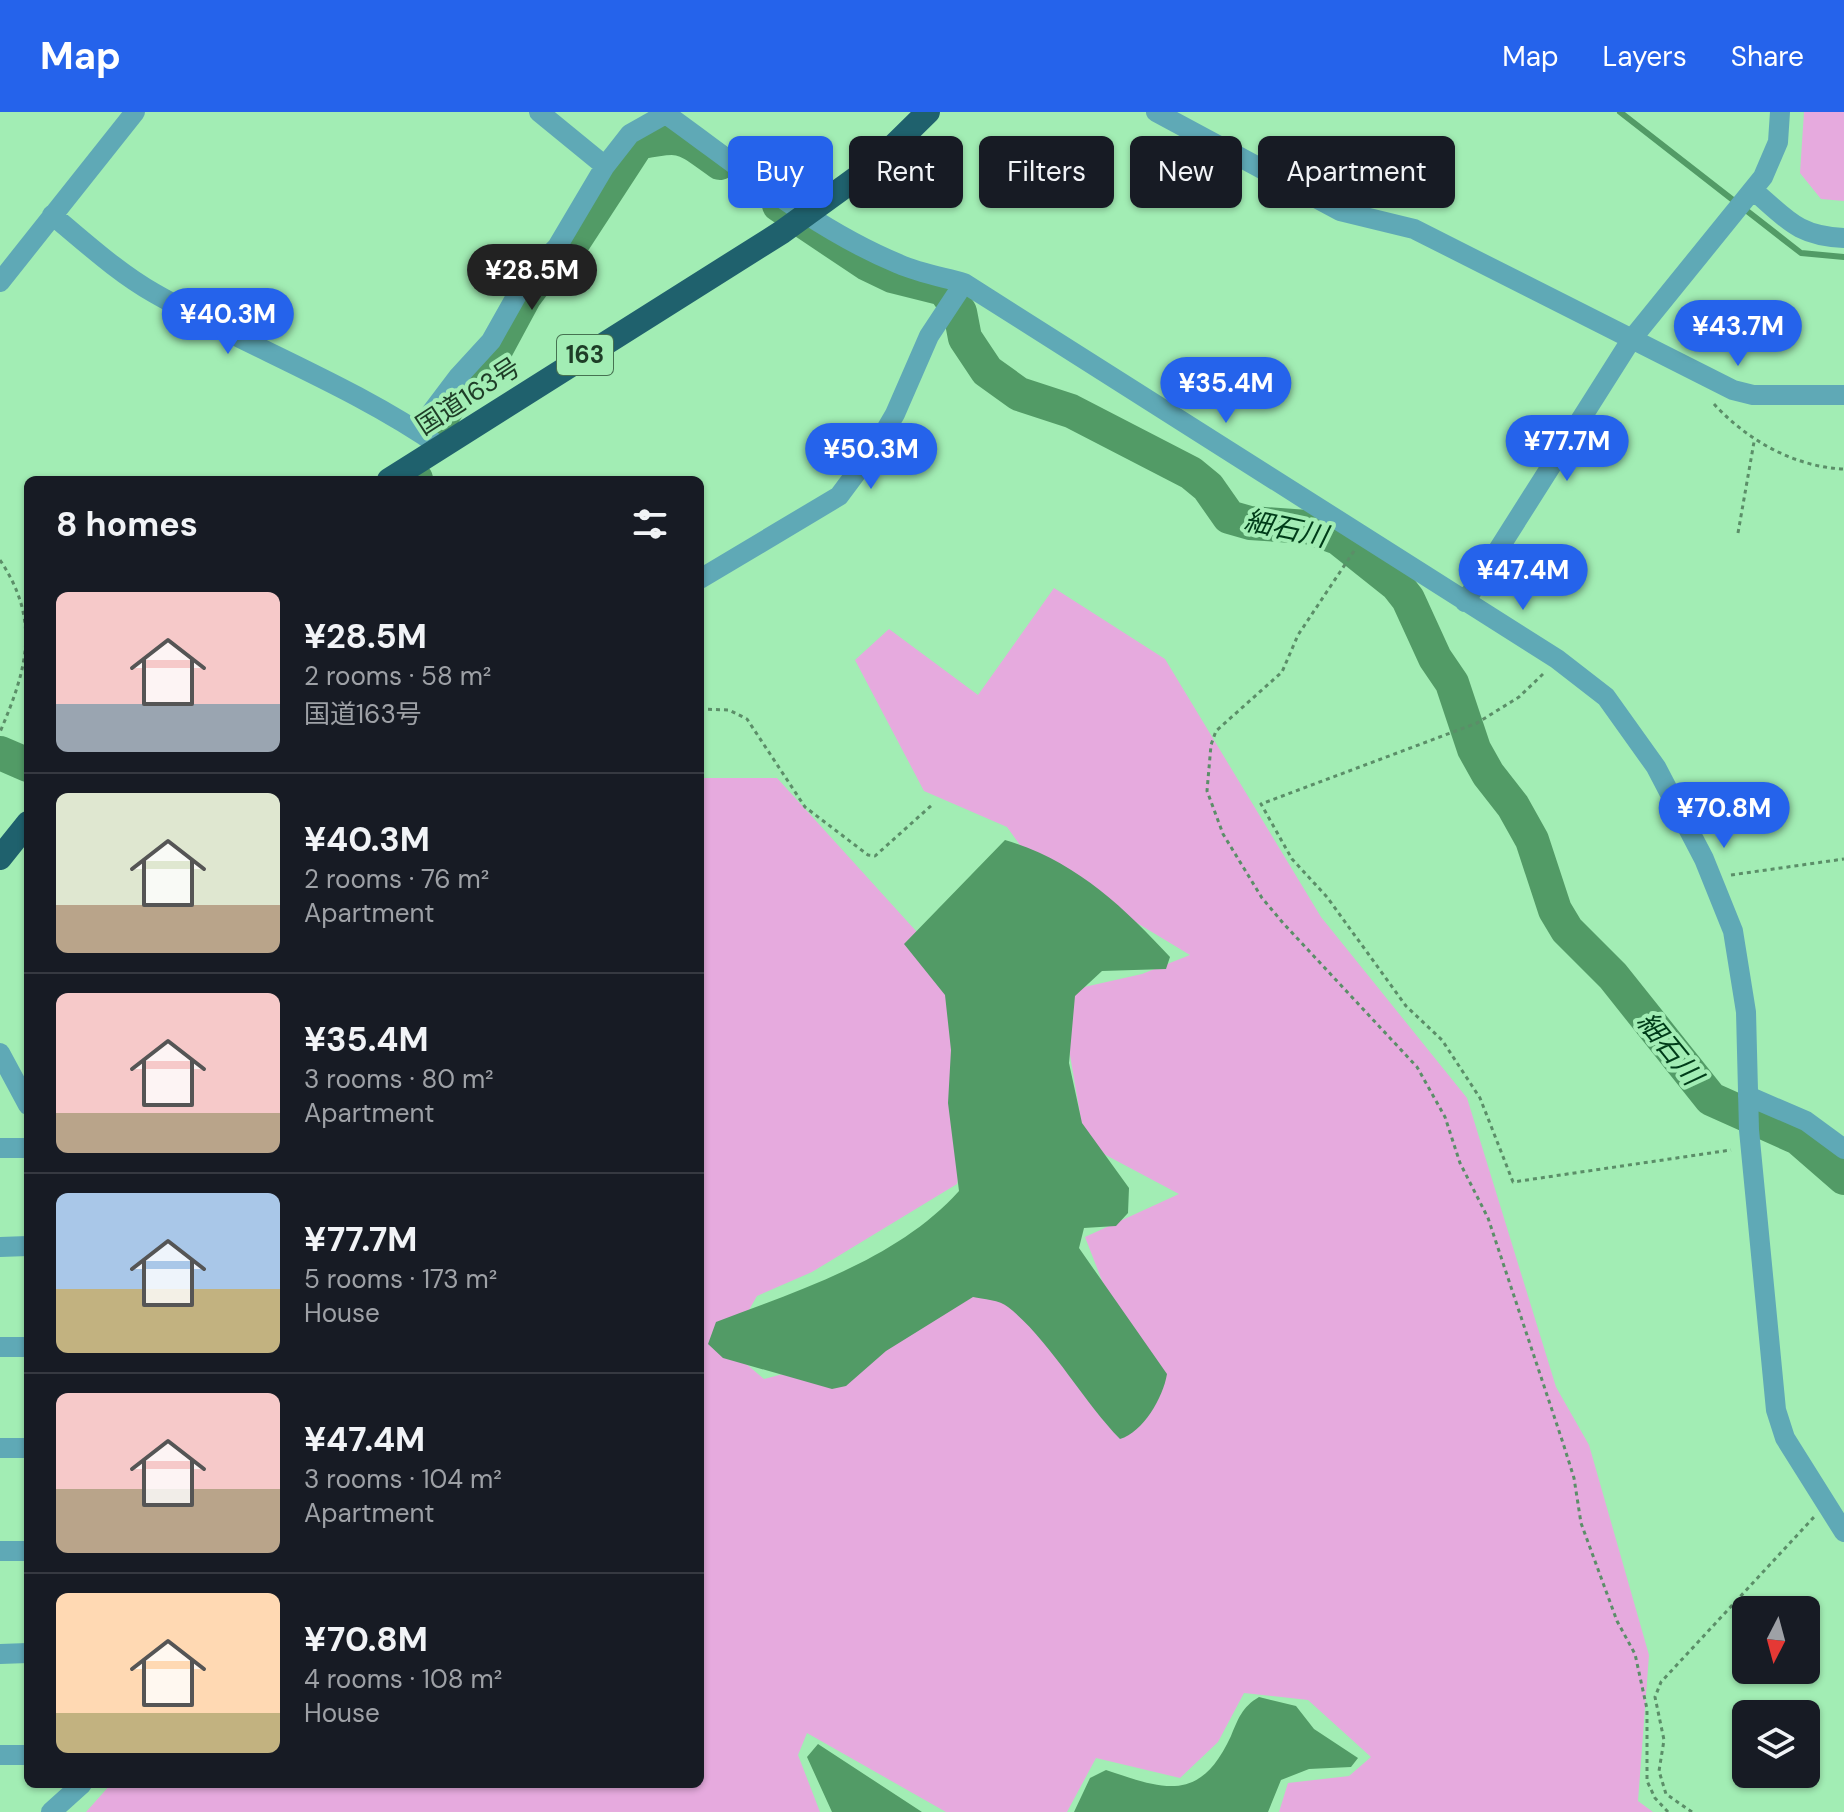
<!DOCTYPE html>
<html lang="en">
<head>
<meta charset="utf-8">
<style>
	body { margin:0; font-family:"DM Sans","Noto Sans JP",sans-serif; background:#20242c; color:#f1f3f6; height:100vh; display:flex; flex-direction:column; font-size:30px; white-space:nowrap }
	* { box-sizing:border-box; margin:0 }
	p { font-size:26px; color:#9ea1a6 }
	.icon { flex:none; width:44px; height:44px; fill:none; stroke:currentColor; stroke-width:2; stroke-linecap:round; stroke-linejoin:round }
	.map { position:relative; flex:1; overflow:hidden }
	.details { position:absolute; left:24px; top:364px; width:680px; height:1312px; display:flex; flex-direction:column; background:#171b24; border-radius:12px; box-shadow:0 2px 6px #0004 }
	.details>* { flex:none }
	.guide { position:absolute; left:728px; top:24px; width:760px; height:72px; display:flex; gap:16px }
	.needle { width:52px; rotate:186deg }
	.fabs { position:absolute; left:1732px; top:1484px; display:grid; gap:16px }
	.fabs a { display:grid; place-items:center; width:88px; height:88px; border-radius:12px; background:#171b24; box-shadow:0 2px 6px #0004; font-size:40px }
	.price { position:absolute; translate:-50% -68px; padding:0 18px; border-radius:28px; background:#2563eb; color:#fff; font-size:26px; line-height:52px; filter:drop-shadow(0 2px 4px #0008) }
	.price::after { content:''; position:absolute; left:50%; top:48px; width:24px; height:18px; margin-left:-12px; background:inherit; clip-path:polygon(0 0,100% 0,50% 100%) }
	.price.selected { background:#222; color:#fff }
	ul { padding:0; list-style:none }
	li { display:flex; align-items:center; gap:24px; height:200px; padding:0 32px }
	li+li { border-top:2px solid #363941 }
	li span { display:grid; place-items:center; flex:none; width:224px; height:160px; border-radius:12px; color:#555 }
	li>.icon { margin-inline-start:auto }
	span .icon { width:96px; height:96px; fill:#fffc; stroke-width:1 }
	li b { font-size:34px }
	h2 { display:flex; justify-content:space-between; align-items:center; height:96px; padding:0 32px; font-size:34px }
	.chip { padding:0 28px; border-radius:12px; background:#171b24; box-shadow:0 2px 6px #0004; font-size:28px; line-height:72px }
	.chip.selected { background:#2563eb; color:#fff }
	header { display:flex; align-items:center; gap:48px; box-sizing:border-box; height:112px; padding:0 40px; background:#2563eb; color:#fff }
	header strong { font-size:38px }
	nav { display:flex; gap:44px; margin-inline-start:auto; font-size:28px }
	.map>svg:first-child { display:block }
</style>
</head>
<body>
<header>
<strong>Map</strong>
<nav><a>Map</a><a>Layers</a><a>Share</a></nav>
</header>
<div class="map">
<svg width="1844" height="1700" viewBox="0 0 1844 1700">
	<rect width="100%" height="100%" fill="#a2edb4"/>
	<path fill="#e6aade" d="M 1804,0 L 1844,0 L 1844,89 L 1821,87 L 1800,61 Z
		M 1054,476 L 1165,547 L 1321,805 L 1467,986 L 1556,1275 L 1589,1333 L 1649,1543 L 1638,1689 L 1653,1700 L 1279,1700 L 1288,1671 L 1349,1664 L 1371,1645 L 1308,1588 L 1244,1581 L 1218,1630 L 1180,1666 L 1096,1646 L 1067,1700 L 946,1700 L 807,1621 L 798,1643 L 820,1700 L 86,1700 L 111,1672 L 700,1672 L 700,666 L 777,666 L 956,863 L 975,983 L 957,1072 L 812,1160 L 757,1184 L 742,1210 L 738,1245 L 764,1267 L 859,1242 L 985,1159 L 1152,1297 L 1085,1125 L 1179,1082 L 1085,1032 L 1069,937 L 1071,878 L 1142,862 L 1190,843 L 1132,808 L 1041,762 L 1007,715 L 924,679 L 855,548 L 889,517 L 978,583 Z"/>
	<path fill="#529b66" d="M 1005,728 C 1074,748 1123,794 1170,845 L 1166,857 L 1102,859 L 1075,884 L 1069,951 L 1082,1011 L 1129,1076 L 1128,1101 L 1116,1114 L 1084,1116 L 1079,1136 L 1167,1262 C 1163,1286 1143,1320 1120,1327 C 1083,1289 1048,1226 1008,1195 C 1000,1188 983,1187 973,1185 L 886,1239 L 846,1274 L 832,1277 L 723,1246 L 708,1232 L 716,1210 C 800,1178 898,1147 959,1079 L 948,991 L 951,938 L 945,883 L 904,832 Z
		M 1259,1585 L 1296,1594 L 1314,1617 L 1358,1646 L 1351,1655 L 1309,1657 L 1281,1668 L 1268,1700 L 1074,1700 L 1090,1666 L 1106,1658 C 1165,1678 1200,1691 1231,1624 C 1238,1607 1242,1595 1259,1585 Z
		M 818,1632 L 922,1700 L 832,1700 L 807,1645 Z"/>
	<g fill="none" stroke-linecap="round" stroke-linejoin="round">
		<path stroke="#529b66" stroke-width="6" d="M 1620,0 L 1801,141 L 1844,145"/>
		<path stroke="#529b66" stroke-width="34" d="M 779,93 L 867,152 L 892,164 L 944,177 L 960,200 L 965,226 L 987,259 L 1019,282 L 1071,299 L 1191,361 L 1208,375 L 1229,405 L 1250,411 L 1308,415 L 1338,426 L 1397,473 L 1408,487 L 1435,546 L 1452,571 L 1474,637 L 1488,662 L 1513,694 L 1532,728 L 1555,798 L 1567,818 L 1613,864 L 1711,987 L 1798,1026 L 1844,1066
			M 438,310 L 467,268 L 492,245 L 525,184 L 534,172 L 565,143 L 638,31 C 684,21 683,25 720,51
			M 415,368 L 416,367
			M 0,641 L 28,653"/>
		<path stroke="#5b8e68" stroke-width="3" stroke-dasharray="4 4" stroke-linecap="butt" d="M 1714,292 C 1747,328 1794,355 1844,357
			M 1738,421 L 1754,330
			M 1354,439 L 1298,523 L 1282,560 L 1216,619 L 1211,633 L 1207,679 L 1223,722 L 1262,786 L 1283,811 L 1417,955 L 1445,1005 L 1460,1051 L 1488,1106 L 1563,1331 L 1574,1366 L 1581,1411 L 1617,1509 L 1635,1542 L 1647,1597 L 1647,1669 L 1655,1686 L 1668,1700
			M 0,448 C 41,509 27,557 0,620
			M 1543,562 L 1519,585 L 1477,611 L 1261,692 L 1292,747 L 1327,785 L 1406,894 L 1442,928 L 1480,986 L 1513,1070 L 1731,1038
			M 700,597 L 729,598 L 747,607 L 805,695 L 868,743 L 875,744 L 933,692
			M 1731,763 L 1844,747
			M 1692,1700 L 1666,1682 L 1659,1659 L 1664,1628 L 1655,1585 L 1661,1570 L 1814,1405"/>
		<path stroke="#5fa9b6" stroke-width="20" d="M 539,0 L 605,54
			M 1156,0 L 1340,99 L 1414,117 L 1733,278 L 1753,283 L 1844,283
			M 666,2 C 740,55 814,117 899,152 C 919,161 943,165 964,171 L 1557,547 L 1606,585 L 1656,655 L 1704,747 L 1733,819 L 1746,900 L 1749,1018 L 1776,1298 L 1785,1326 L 1844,1420
			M 1753,78 C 1787,107 1797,124 1844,126
			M 52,103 C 85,130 117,160 154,181 C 248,235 352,273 441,335
			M 0,170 L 135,0
			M 418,318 L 458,265 L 491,229 L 527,165 L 557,135 L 605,54 L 630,22 L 669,0
			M 700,467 L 839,384 L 877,333 L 895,302 L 929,224 L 964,171
			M 1465,490 L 1631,228 L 1763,65 L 1778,30 L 1780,0
			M 0,941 L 28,993
			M 1748,984 L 1806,1009 L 1844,1037
			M 0,1036 L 28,1036
			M 0,1135 L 28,1134
			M 0,1235 L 28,1235
			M 0,1336 L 28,1336
			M 0,1439 L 28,1439
			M 0,1542 L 28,1541
			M 0,1643 L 28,1643
			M 51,1700 L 82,1672"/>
		<path stroke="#1f616d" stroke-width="24" d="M 389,368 L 782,120 L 873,54 L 928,0
			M 0,746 L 28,711"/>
	</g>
	<g text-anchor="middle" stroke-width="8" stroke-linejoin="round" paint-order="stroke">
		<rect fill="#a2edb4" stroke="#467251" stroke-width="2" x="557" y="223" width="56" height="40" rx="6"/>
		<g font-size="24" font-weight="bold" fill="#1e3d27">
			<text x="585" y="251">163</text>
		</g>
		<g font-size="26" fill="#1e3d27" stroke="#a2edb4">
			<text transform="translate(468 284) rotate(-33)" y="9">国道163号</text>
		</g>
		<g font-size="28" font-style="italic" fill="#003c19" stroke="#a2edb4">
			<text transform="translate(1286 416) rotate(12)" y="10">細石川</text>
			<text transform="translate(1670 936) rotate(51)" y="10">細石川</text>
		</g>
	</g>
</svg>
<div class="fabs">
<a><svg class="needle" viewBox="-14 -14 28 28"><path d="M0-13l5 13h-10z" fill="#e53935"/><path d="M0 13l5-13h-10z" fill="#9ea1a6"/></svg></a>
<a><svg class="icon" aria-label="layers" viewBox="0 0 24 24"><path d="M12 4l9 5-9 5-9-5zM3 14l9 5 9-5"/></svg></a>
</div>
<b class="price selected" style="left:532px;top:200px">¥28.5M</b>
<b class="price" style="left:228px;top:244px">¥40.3M</b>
<b class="price" style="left:1738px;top:256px">¥43.7M</b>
<b class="price" style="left:1226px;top:313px">¥35.4M</b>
<b class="price" style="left:1567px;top:371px">¥77.7M</b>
<b class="price" style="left:871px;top:379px">¥50.3M</b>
<b class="price" style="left:1523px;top:500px">¥47.4M</b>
<b class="price" style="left:1724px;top:738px">¥70.8M</b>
<div class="guide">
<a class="chip selected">Buy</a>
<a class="chip">Rent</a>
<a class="chip">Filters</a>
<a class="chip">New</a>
<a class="chip">Apartment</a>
</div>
<section class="details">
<h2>8 homes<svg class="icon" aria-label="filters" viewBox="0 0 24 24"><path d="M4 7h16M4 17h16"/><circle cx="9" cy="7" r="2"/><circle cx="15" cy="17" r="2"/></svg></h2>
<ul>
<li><span style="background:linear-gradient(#f6c9c9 70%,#9aa5b1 0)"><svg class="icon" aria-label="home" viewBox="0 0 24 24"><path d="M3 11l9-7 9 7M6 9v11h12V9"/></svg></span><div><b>¥28.5M</b><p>2 rooms · 58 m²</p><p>国道163号</p></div></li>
<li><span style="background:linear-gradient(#dfe7d0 70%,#b9a48a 0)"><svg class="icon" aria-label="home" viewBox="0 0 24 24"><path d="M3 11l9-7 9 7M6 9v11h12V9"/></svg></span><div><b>¥40.3M</b><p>2 rooms · 76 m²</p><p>Apartment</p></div></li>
<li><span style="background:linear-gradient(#f6c9c9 75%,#b9a48a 0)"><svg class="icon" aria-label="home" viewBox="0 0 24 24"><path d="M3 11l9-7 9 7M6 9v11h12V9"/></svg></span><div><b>¥35.4M</b><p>3 rooms · 80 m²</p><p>Apartment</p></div></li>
<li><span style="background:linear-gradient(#a9c7e8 60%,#c2b280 0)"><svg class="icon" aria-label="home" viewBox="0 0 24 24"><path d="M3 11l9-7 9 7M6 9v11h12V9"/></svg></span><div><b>¥77.7M</b><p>5 rooms · 173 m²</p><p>House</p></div></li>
<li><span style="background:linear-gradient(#f6c9c9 60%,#b9a48a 0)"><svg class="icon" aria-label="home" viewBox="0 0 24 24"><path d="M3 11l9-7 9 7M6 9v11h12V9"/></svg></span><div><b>¥47.4M</b><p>3 rooms · 104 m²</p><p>Apartment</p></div></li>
<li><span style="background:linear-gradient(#ffd9b3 75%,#c2b280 0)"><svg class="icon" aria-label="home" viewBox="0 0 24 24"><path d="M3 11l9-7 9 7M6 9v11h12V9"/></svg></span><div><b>¥70.8M</b><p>4 rooms · 108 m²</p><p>House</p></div></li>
</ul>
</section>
</div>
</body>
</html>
